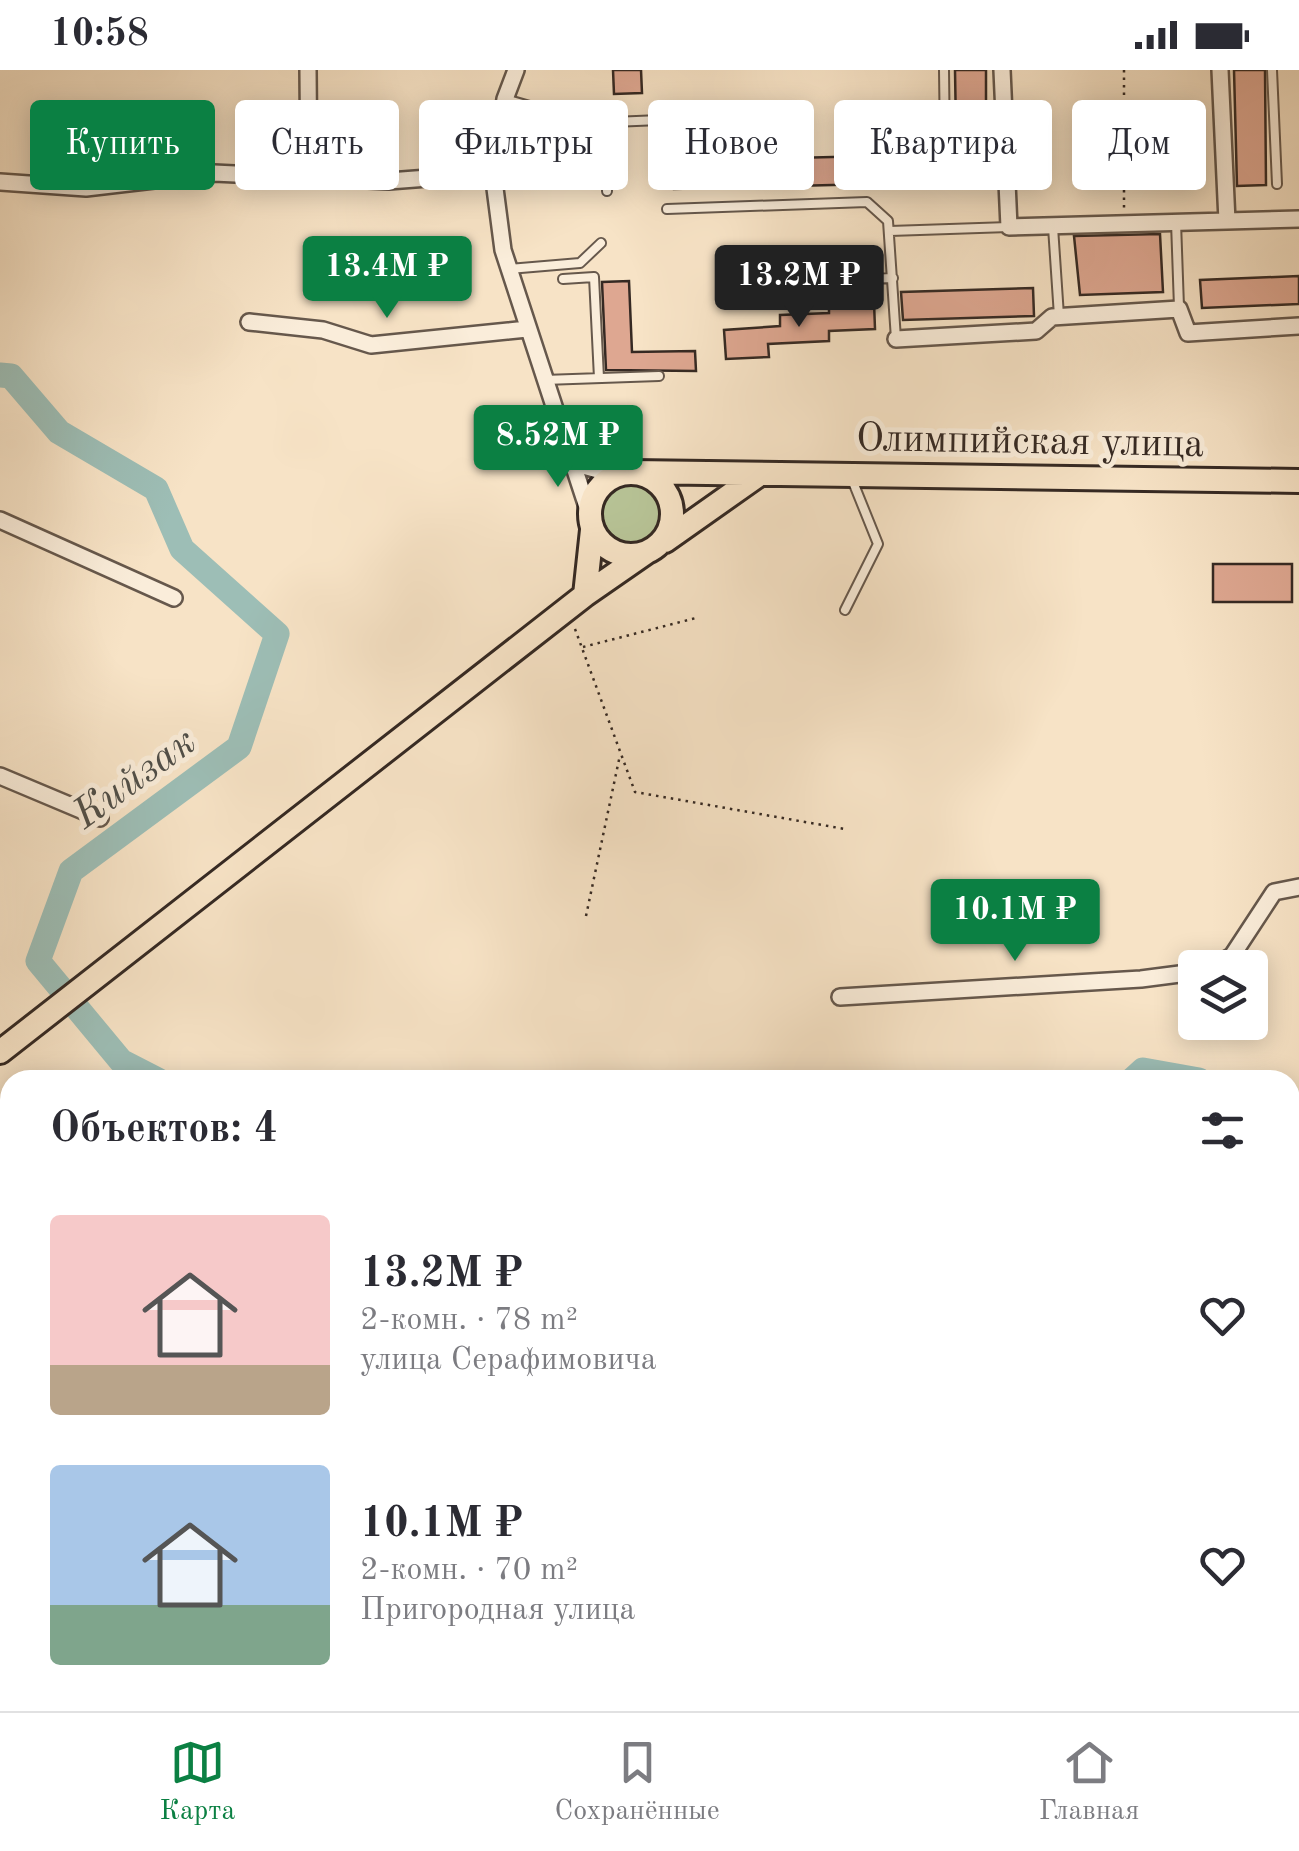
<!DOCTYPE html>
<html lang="ru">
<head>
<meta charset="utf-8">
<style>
	body { margin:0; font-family:"Old Standard TT",serif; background:#f2f2f3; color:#2b2b33; height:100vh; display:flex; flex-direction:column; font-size:38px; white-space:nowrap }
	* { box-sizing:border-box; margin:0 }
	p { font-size:32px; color:#7c7c81 }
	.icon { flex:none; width:55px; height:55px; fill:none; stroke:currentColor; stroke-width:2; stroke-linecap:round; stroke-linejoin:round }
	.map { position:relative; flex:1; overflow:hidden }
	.side { position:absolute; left:0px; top:1000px; width:1300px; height:642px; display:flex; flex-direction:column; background:#fff; border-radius:30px 30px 0 0; box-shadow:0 5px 25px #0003 }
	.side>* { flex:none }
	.hud { position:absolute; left:30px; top:30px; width:1240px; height:90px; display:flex; gap:20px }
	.buttons { position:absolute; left:1178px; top:880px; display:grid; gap:20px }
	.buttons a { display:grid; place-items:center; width:90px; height:90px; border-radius:10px; background:#fff; box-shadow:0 5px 25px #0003; font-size:50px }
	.price { position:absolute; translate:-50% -85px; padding:0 22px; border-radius:10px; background:#0b8043; color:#fff; font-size:32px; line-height:65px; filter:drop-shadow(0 2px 5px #0008) }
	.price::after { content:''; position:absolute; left:50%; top:60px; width:30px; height:22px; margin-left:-15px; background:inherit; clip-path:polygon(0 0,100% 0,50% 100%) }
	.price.selected { background:#222; color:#fff }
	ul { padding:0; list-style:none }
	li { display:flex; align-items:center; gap:30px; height:250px; padding:0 50px }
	li span { display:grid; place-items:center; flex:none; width:280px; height:200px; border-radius:10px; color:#555 }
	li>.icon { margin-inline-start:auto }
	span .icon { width:120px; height:120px; fill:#fffc; stroke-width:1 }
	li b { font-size:42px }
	h2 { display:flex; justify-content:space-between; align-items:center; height:120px; padding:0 50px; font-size:42px }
	.tag { padding:0 35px; border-radius:10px; background:#fff; box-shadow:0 5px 25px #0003; font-size:35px; line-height:90px }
	.tag.selected { background:#0b8043; color:#fff }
	.status { display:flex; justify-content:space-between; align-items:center; height:70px; padding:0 50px; background:#fff; direction:ltr }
	.status svg { height:28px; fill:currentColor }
	.tab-bar { display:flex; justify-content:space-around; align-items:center; height:140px; border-top:2px solid #e1e1e2; background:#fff; font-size:28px; color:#7c7c81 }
	.tab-bar a { display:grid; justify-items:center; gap:5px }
	.tab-bar .selected { color:#0b8043 }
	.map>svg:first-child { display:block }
</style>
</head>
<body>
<div class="status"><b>10:58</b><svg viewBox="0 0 49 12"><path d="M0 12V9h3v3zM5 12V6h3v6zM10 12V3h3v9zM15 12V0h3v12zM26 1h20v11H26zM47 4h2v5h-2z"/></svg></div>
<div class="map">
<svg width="1299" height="1641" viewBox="0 0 1299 1641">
	<rect width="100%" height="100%" fill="#f7e3c6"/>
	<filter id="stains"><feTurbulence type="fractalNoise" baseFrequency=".002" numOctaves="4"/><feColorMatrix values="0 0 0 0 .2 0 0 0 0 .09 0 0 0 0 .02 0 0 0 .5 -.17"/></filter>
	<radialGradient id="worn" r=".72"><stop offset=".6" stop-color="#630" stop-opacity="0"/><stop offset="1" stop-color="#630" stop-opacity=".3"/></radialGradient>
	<path fill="#b8c598" stroke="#76775e" stroke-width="2.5" d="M602 442a31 31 0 1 1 62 0a31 31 0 1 1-62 0Z"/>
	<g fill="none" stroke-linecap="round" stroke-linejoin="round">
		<path stroke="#9dbeb6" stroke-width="25" d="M 0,305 L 11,306 L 59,362 L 156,419 L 182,479 L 277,564 L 239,677 L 71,801 L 38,891 L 121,991 L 158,1010
			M 1132,1010 L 1143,1000 L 1199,1010
			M 1290,1059 L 1299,1061"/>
	</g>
	<path fill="#dea791" stroke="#352923" stroke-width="2.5" d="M 613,0 L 641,0 L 642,23 L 614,24 Z
		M 955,0 L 986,0 L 986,60 L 956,60 Z
		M 1234,0 L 1265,0 L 1266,115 L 1237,116 Z
		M 974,84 L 975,112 L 901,114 L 899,86 Z
		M 872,86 L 872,114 L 674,119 L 672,91 Z
		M 1160,164 L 1163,222 L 1080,225 L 1074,166 Z
		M 1299,206 L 1299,234 L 1202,238 L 1200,210 Z
		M 629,211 L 632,282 L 695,281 L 696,301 L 606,300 L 602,212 Z
		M 1033,218 L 1034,246 L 903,250 L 901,222 Z
		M 874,232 L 875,259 L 829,261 L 829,271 L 768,274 L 769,287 L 726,289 L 724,260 L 780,256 L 780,245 L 829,243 L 829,234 Z
		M 1213,494 L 1292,494 L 1292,532 L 1213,532 Z"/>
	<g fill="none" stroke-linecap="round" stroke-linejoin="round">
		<defs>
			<path id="lane" d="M 944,0 L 945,76
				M 1272,0 L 1277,114
				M 505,29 L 589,53 L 660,50
				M 604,53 L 607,121
				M 879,92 L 889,79 L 1005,73
				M 667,139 L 867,132 L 888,151 L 896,269
				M 1176,152 L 1179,237
				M 1053,157 L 1059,246
				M 890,161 L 1009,157
				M 509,199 L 580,193 L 601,173
				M 563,209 L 594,207 L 599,308
				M 727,230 L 796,226 L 812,211 L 893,208
				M 544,310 L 659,306
				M 845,540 L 878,474 L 851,407
				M 0,1132 L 10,1133
				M 1290,1532 L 1299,1535"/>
			<path id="street" d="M 308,0 L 309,108
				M 516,0 L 505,29 L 493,103 L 503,180 L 589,443
				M 1002,0 L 1009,157 L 1227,151 L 1220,0
				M 0,112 L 86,118 L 214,103 L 389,111 L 493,103
				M 1227,151 L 1299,149
				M 249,252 L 323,260 L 371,275 L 527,259
				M 896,269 L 1036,261 L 1052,247 L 1179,239 L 1188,263 L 1299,256
				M 568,383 L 587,397 L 616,405
				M 0,450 L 174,528
				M 0,706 L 100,748
				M 1210,898 L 1232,886 L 1274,822 L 1299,817
				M 840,927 L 1141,909 L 1195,902"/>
			<path id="primary" d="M 632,402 L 1299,411
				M590 444a41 41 0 1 1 82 0a41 41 0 1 1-82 0Z
				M 665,471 L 760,404
				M 585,525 L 592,460
				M 0,982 L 585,525 L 647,482"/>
		</defs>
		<use href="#lane" stroke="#66584c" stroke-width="12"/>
		<use href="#street" stroke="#66584c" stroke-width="20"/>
		<use href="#primary" stroke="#352923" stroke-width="28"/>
		<path stroke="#352923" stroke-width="2.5" stroke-dasharray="2.5 5" stroke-linecap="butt" d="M 1124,0 L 1124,138
			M 575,559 L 635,722 L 845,759
			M 583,577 L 696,548
			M 586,846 L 620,685
			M 1172,1632 L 1174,1641"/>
		<use href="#lane" stroke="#faedda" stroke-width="8"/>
		<use href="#street" stroke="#faedda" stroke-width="15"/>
		<use href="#primary" stroke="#f7e3c6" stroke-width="22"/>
	</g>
	<g text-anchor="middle" stroke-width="10" stroke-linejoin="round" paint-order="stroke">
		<g font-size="40" fill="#352923" stroke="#faedda">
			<text transform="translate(1030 369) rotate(1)" y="14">Олимпийская улица</text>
		</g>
		<g font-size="42" font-style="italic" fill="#4f4e48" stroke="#faedda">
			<text transform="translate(133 706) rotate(-36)" y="15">Кийзак</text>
		</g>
	</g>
	<rect width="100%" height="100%" filter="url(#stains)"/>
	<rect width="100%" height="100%" fill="url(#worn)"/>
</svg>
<div class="buttons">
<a><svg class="icon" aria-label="layers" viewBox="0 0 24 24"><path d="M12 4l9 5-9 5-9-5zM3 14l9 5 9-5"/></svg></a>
</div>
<b class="price" style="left:387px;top:251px">13.4M ₽</b>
<b class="price selected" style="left:799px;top:260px">13.2M ₽</b>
<b class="price" style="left:558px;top:420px">8.52M ₽</b>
<b class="price" style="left:1015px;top:894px">10.1M ₽</b>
<div class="hud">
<a class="tag selected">Купить</a>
<a class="tag">Снять</a>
<a class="tag">Фильтры</a>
<a class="tag">Новое</a>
<a class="tag">Квартира</a>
<a class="tag">Дом</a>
</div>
<section class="side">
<h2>Объектов: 4<svg class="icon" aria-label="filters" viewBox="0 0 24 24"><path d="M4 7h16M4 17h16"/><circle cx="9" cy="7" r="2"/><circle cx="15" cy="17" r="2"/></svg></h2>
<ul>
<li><span style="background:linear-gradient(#f6c9c9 75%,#b9a48a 0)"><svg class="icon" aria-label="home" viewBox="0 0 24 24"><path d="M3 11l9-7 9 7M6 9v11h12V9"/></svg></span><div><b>13.2M ₽</b><p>2-комн. · 78 m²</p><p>улица Серафимовича</p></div><svg class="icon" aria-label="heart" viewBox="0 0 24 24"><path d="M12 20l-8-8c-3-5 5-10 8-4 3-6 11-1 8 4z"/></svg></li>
<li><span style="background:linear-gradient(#a9c7e8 70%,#7fa58c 0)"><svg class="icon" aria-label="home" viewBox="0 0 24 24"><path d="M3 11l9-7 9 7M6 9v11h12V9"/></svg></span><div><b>10.1M ₽</b><p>2-комн. · 70 m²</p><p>Пригородная улица</p></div><svg class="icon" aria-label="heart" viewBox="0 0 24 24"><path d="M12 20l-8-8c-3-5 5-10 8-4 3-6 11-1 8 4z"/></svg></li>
</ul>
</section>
</div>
<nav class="tab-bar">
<a class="selected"><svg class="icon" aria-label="map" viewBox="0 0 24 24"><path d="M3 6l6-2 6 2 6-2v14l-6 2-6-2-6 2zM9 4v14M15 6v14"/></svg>Карта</a>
<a><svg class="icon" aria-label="saved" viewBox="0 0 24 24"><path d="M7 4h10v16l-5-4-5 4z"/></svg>Сохранённые</a>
<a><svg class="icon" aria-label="home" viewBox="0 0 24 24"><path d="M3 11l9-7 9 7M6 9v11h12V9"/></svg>Главная</a>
</nav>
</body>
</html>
